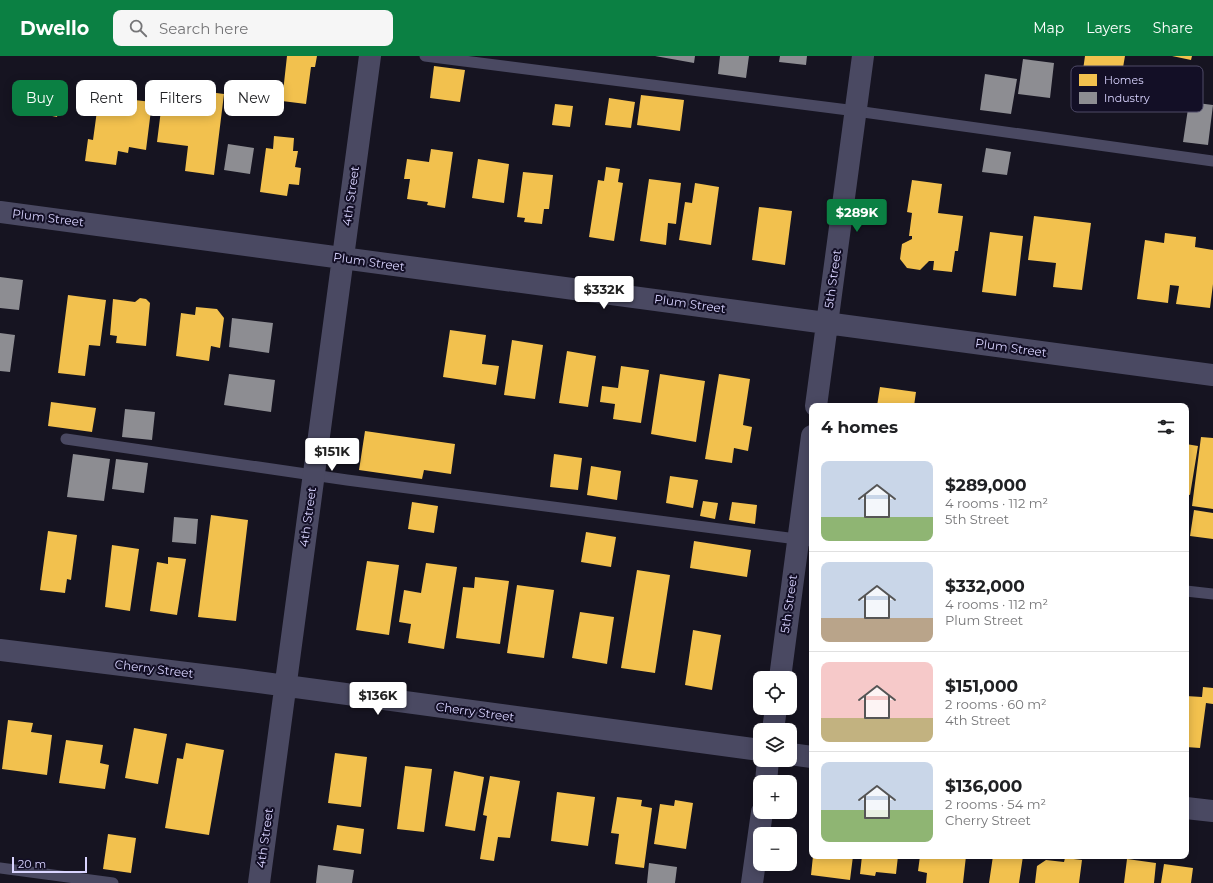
<!DOCTYPE html>
<html lang="en">
<head>
<meta charset="utf-8">
<style>
	body { margin:0; font-family:Montserrat,sans-serif; background:#f6f6f6; color:#202124; height:100vh; display:flex; flex-direction:column; font-size:15px; white-space:nowrap }
	* { box-sizing:border-box; margin:0 }
	p { font-size:13px; color:#757577 }
	.icon { flex:none; width:22px; height:22px; fill:none; stroke:currentColor; stroke-width:2; stroke-linecap:round; stroke-linejoin:round }
	.map { position:relative; flex:1; overflow:hidden }
	.details { position:absolute; left:809px; top:347px; width:380px; height:456px; display:flex; flex-direction:column; background:#fff; border-radius:8px; box-shadow:0 2px 10px #0003 }
	.details>* { flex:none }
	.hud { position:absolute; left:12px; top:24px; width:380px; height:36px; display:flex; gap:8px }
	.buttons { position:absolute; left:753px; top:615px; display:grid; gap:8px }
	.buttons a { display:grid; place-items:center; width:44px; height:44px; border-radius:8px; background:#fff; box-shadow:0 2px 10px #0003; font-size:20px }
	.scale { position:absolute; left:12px; bottom:10px; width:75px; box-sizing:border-box; padding-left:4px; border:2px solid #d9d4ff; border-top:0; font-size:11px; line-height:14px; white-space:nowrap; color:#d9d4ff; -webkit-text-stroke:3px #130f26; paint-order:stroke }
	.price { position:absolute; translate:-50% -34px; padding:0 9px; border-radius:4px; background:#fff; color:#222; font-size:13px; line-height:26px; filter:drop-shadow(0 1px 2px #0008) }
	.price::after { content:''; position:absolute; left:50%; top:24px; width:12px; height:9px; margin-left:-6px; background:inherit; clip-path:polygon(0 0,100% 0,50% 100%) }
	.price.active { background:#0b8043; color:#fff }
	ul { padding:0; list-style:none }
	li { display:flex; align-items:center; gap:12px; height:100px; padding:0 12px }
	li+li { border-top:1px solid #e0e0e0 }
	li span { display:grid; place-items:center; flex:none; width:112px; height:80px; border-radius:8px; color:#555 }
	li>.icon { margin-inline-start:auto }
	span .icon { width:48px; height:48px; fill:#fffc; stroke-width:1 }
	li b { font-size:17px }
	h2 { display:flex; justify-content:space-between; align-items:center; height:48px; padding:0 12px; font-size:17px }
	.pill { padding:0 14px; border-radius:8px; background:#fff; box-shadow:0 2px 10px #0003; font-size:14px; line-height:36px }
	.pill.active { background:#0b8043; color:#fff }
	header { display:flex; align-items:center; gap:24px; box-sizing:border-box; height:56px; padding:0 20px; background:#0b8043; color:#fff }
	header strong { font-size:19px }
	nav { display:flex; gap:22px; margin-inline-start:auto; font-size:14px }
	.search { width:280px; height:36px; background:#f6f6f6; display:flex; align-items:center; gap:10px; box-sizing:border-box; padding:0 14px; border-radius:8px; color:#757577; font-size:15px }
	.map>svg:first-child { display:block }
</style>
</head>
<body>
<header>
<strong>Dwello</strong>
<div class="search"><svg class="icon" aria-label="search" viewBox="0 0 24 24"><circle cx="10" cy="10" r="6"/><path d="M15 15l6 6"/></svg>Search here</div>
<nav><a>Map</a><a>Layers</a><a>Share</a></nav>
</header>
<div class="map">
<svg width="1213" height="827" viewBox="0 0 1213 827">
	<rect width="100%" height="100%" fill="#161421"/>
	<path fill="#f2c14e" d="M 287,0 L 317,0 L 315,11 L 311,11 L 306,48 L 282,45 Z
		M 1085,0 L 1125,0 L 1121,23 L 1112,21 L 1109,39 L 1080,35 Z
		M 1172,0 L 1192,0 L 1191,4 Z
		M 434,10 L 465,14 L 460,46 L 430,42 Z
		M 164,30 L 224,38 L 214,119 L 185,115 L 188,90 L 157,86 Z
		M 641,39 L 684,44 L 680,75 L 637,69 Z
		M 99,40 L 152,46 L 146,94 L 129,91 L 128,97 L 118,95 L 116,109 L 85,105 L 88,83 L 93,84 Z
		M 26,41 L 60,47 L 57,61 L 23,54 Z
		M 609,42 L 635,46 L 631,72 L 605,69 Z
		M 555,48 L 573,50 L 570,71 L 552,69 Z
		M 274,80 L 294,82 L 293,95 L 298,95 L 295,111 L 301,112 L 299,129 L 289,128 L 287,140 L 260,136 L 266,92 L 273,93 Z
		M 431,93 L 453,96 L 445,152 L 427,149 L 428,146 L 407,143 L 410,123 L 404,123 L 407,103 L 429,106 Z
		M 478,103 L 509,108 L 504,147 L 472,142 Z
		M 606,111 L 620,113 L 618,126 L 623,127 L 614,185 L 589,181 L 598,124 L 604,125 Z
		M 523,116 L 553,119 L 549,153 L 544,153 L 542,168 L 524,166 L 525,162 L 517,161 Z
		M 649,123 L 681,127 L 676,168 L 668,167 L 666,189 L 640,185 Z
		M 912,124 L 942,128 L 938,157 L 963,160 L 958,195 L 955,195 L 952,216 L 933,214 L 934,205 L 929,205 L 920,214 L 907,212 L 900,203 L 902,188 L 912,183 L 912,180 L 909,180 L 912,157 L 907,156 Z
		M 695,127 L 719,131 L 711,189 L 679,184 L 685,146 L 692,147 Z
		M 759,151 L 792,155 L 785,209 L 752,204 Z
		M 1034,160 L 1091,167 L 1082,234 L 1053,231 L 1056,207 L 1028,204 Z
		M 990,176 L 1023,180 L 1016,240 L 982,236 Z
		M 1165,177 L 1196,181 L 1195,191 L 1213,194 L 1213,228 L 1210,252 L 1176,248 L 1179,230 L 1170,229 L 1168,247 L 1137,243 L 1145,184 L 1164,187 Z
		M 68,239 L 106,244 L 100,290 L 89,289 L 85,320 L 58,317 Z
		M 140,242 L 146,243 L 150,247 L 146,290 L 116,287 L 117,280 L 110,279 L 113,243 L 135,246 Z
		M 196,251 L 217,253 L 224,262 L 220,292 L 211,290 L 209,305 L 176,300 L 181,257 L 195,259 Z
		M 450,274 L 486,279 L 482,308 L 499,310 L 496,329 L 443,321 Z
		M 512,284 L 543,289 L 535,343 L 504,339 Z
		M 567,295 L 596,300 L 588,351 L 559,347 Z
		M 621,310 L 649,314 L 641,367 L 613,363 L 615,348 L 600,346 L 602,330 L 618,332 Z
		M 660,318 L 705,325 L 696,386 L 651,378 Z
		M 719,318 L 750,323 L 743,369 L 752,371 L 748,395 L 734,392 L 732,407 L 705,403 Z
		M 880,331 L 916,336 L 914,350 L 877,350 Z
		M 51,346 L 96,352 L 92,376 L 48,370 Z
		M 365,375 L 455,388 L 451,418 L 424,414 L 422,423 L 359,414 Z
		M 1201,381 L 1213,382 L 1213,453 L 1192,450 Z
		M 1186,388 L 1198,390 L 1190,439 L 1186,438 Z
		M 554,398 L 582,402 L 578,434 L 550,431 Z
		M 591,410 L 621,415 L 617,444 L 587,439 Z
		M 670,420 L 698,424 L 693,452 L 666,447 Z
		M 703,445 L 718,447 L 715,463 L 700,460 Z
		M 412,446 L 438,450 L 434,477 L 408,473 Z
		M 732,446 L 757,449 L 755,468 L 729,464 Z
		M 1194,454 L 1213,457 L 1213,483 L 1190,480 Z
		M 211,459 L 248,464 L 236,565 L 198,561 Z
		M 48,475 L 77,479 L 71,524 L 67,523 L 65,537 L 40,534 Z
		M 586,476 L 616,481 L 611,511 L 581,506 Z
		M 694,485 L 751,494 L 747,521 L 690,512 Z
		M 112,489 L 139,493 L 130,555 L 105,551 Z
		M 168,501 L 186,503 L 177,559 L 150,555 L 157,506 L 168,508 Z
		M 367,505 L 399,509 L 389,579 L 356,574 Z
		M 426,507 L 457,511 L 444,593 L 408,587 L 411,568 L 399,566 L 404,534 L 421,537 Z
		M 637,514 L 670,519 L 655,617 L 621,612 Z
		M 475,521 L 509,525 L 500,588 L 456,582 L 463,531 L 474,532 Z
		M 517,529 L 554,534 L 544,602 L 507,597 Z
		M 580,556 L 614,561 L 607,608 L 572,602 Z
		M 693,574 L 721,579 L 712,634 L 685,629 Z
		M 1203,631 L 1213,632 L 1213,648 L 1206,647 L 1200,692 L 1186,691 L 1186,640 L 1202,641 Z
		M 8,664 L 33,667 L 31,676 L 52,679 L 47,719 L 2,713 Z
		M 134,672 L 167,678 L 158,728 L 125,722 Z
		M 66,684 L 103,689 L 100,707 L 109,709 L 105,733 L 59,727 Z
		M 186,687 L 224,694 L 209,779 L 165,772 L 177,702 L 183,703 Z
		M 335,697 L 367,701 L 361,751 L 328,747 Z
		M 405,710 L 432,713 L 424,776 L 397,773 Z
		M 454,715 L 484,721 L 475,775 L 445,770 Z
		M 490,720 L 520,725 L 510,782 L 498,781 L 494,805 L 480,803 L 487,760 L 483,759 Z
		M 557,736 L 595,741 L 588,790 L 551,785 Z
		M 617,741 L 642,744 L 641,750 L 652,752 L 644,812 L 615,808 L 619,778 L 611,777 Z
		M 675,744 L 693,747 L 686,793 L 654,788 L 660,748 L 674,750 Z
		M 337,769 L 364,773 L 361,798 L 333,794 Z
		M 108,778 L 136,782 L 131,817 L 103,813 Z
		M 813,800 L 853,800 L 850,824 L 811,819 Z
		M 862,800 L 898,800 L 896,818 L 876,816 L 875,820 L 860,818 Z
		M 920,800 L 966,800 L 963,827 L 926,827 L 927,817 L 918,815 Z
		M 993,800 L 1023,800 L 1019,827 L 989,827 Z
		M 1065,802 L 1082,804 L 1079,827 L 1035,827 L 1037,810 L 1046,804 L 1064,806 Z
		M 1127,803 L 1156,807 L 1154,827 L 1124,827 Z
		M 1164,808 L 1193,812 L 1191,827 L 1161,827 Z"/>
	<path fill="#8d8d92" d="M 655,0 L 695,0 L 694,7 Z
		M 720,0 L 749,0 L 746,22 L 718,18 Z
		M 780,0 L 807,0 L 806,9 L 779,6 Z
		M 1023,3 L 1054,7 L 1050,42 L 1018,38 Z
		M 985,18 L 1017,23 L 1011,58 L 980,54 Z
		M 1189,46 L 1213,49 L 1208,89 L 1183,86 Z
		M 228,88 L 254,92 L 250,118 L 224,114 Z
		M 986,92 L 1011,96 L 1007,119 L 982,116 Z
		M 0,221 L 23,224 L 19,254 L 0,252 Z
		M 232,262 L 273,267 L 269,297 L 229,291 Z
		M 0,277 L 15,279 L 10,316 L 0,315 Z
		M 229,318 L 275,324 L 271,356 L 224,349 Z
		M 125,353 L 155,356 L 152,384 L 122,381 Z
		M 73,398 L 110,403 L 104,445 L 67,441 Z
		M 116,403 L 148,407 L 144,437 L 112,433 Z
		M 174,461 L 198,463 L 196,488 L 172,486 Z
		M 649,807 L 677,811 L 675,827 L 647,827 Z
		M 318,809 L 354,814 L 352,827 L 316,827 Z"/>
	<g fill="none" stroke-linecap="round" stroke-linejoin="round">
		<path stroke="#4a4962" stroke-width="11" d="M 425,0 L 856,55 L 1213,105
			M 66,383 L 347,424 L 812,485
			M 1186,535 L 1213,538
			M 0,812 L 113,827"/>
		<path stroke="#4a4962" stroke-width="22" d="M 0,156 L 1213,319
			M 816,350 L 863,0
			M 0,594 L 243,624 L 760,694
			M 780,622 L 812,380
			M 773,674 L 776,652
			M 790,698 L 812,701
			M 766,726 L 768,704
			M 1186,752 L 1213,755
			M 259,827 L 370,0
			M 752,827 L 762,756"/>
	</g>
	<g text-anchor="middle" stroke-width="4" stroke-linejoin="round" paint-order="stroke">
		<g font-size="12" fill="#d9d4ff" stroke="#130f26">
			<text transform="translate(351 140) rotate(-82)" y="4">4th Street</text>
			<text transform="translate(48 162) rotate(7)" y="4">Plum Street</text>
			<text transform="translate(369 206) rotate(8)" y="4">Plum Street</text>
			<text transform="translate(833 223) rotate(-82)" y="4">5th Street</text>
			<text transform="translate(690 248) rotate(8)" y="4">Plum Street</text>
			<text transform="translate(1011 292) rotate(8)" y="4">Plum Street</text>
			<text transform="translate(308 461) rotate(-82)" y="4">4th Street</text>
			<text transform="translate(789 548) rotate(-82)" y="4">5th Street</text>
			<text transform="translate(154 613) rotate(7)" y="4">Cherry Street</text>
			<text transform="translate(475 656) rotate(8)" y="4">Cherry Street</text>
			<text transform="translate(265 782) rotate(-82)" y="4">4th Street</text>
		</g>
	</g>
	<rect x="1071" y="10" width="132" height="46" rx="6" fill="#130f26" stroke="#4e4a67" stroke-width="1"/>
	<rect x="1079" y="18" width="18" height="12" fill="#f2c14e"/>
	<rect x="1079" y="36" width="18" height="12" fill="#8d8d92"/>
	<g font-size="11" fill="#d9d4ff">
		<text x="1104" y="28">Homes</text>
		<text x="1104" y="46">Industry</text>
	</g>
</svg>
<div class="buttons">
<a><svg class="icon" aria-label="locate" viewBox="0 0 24 24"><circle cx="12" cy="12" r="6"/><path d="M12 2v4M12 18v4M2 12h4M18 12h4"/></svg></a>
<a><svg class="icon" aria-label="layers" viewBox="0 0 24 24"><path d="M12 4l9 5-9 5-9-5zM3 14l9 5 9-5"/></svg></a>
<a>+</a>
<a>−</a>
</div>
<div class="scale">20 m</div>
<b class="price active" style="left:857px;top:177px">$289K</b>
<b class="price" style="left:604px;top:254px">$332K</b>
<b class="price" style="left:332px;top:416px">$151K</b>
<b class="price" style="left:378px;top:660px">$136K</b>
<div class="hud">
<a class="pill active">Buy</a>
<a class="pill">Rent</a>
<a class="pill">Filters</a>
<a class="pill">New</a>
</div>
<section class="details">
<h2>4 homes<svg class="icon" aria-label="filters" viewBox="0 0 24 24"><path d="M4 7h16M4 17h16"/><circle cx="9" cy="7" r="2"/><circle cx="15" cy="17" r="2"/></svg></h2>
<ul>
<li><span style="background:linear-gradient(#c9d6e8 70%,#8fb573 0)"><svg class="icon" aria-label="home" viewBox="0 0 24 24"><path d="M3 11l9-7 9 7M6 9v11h12V9"/></svg></span><div><b>$289,000</b><p>4 rooms · 112 m²</p><p>5th Street</p></div></li>
<li><span style="background:linear-gradient(#c9d6e8 70%,#b9a48a 0)"><svg class="icon" aria-label="home" viewBox="0 0 24 24"><path d="M3 11l9-7 9 7M6 9v11h12V9"/></svg></span><div><b>$332,000</b><p>4 rooms · 112 m²</p><p>Plum Street</p></div></li>
<li><span style="background:linear-gradient(#f6c9c9 70%,#c2b280 0)"><svg class="icon" aria-label="home" viewBox="0 0 24 24"><path d="M3 11l9-7 9 7M6 9v11h12V9"/></svg></span><div><b>$151,000</b><p>2 rooms · 60 m²</p><p>4th Street</p></div></li>
<li><span style="background:linear-gradient(#c9d6e8 60%,#8fb573 0)"><svg class="icon" aria-label="home" viewBox="0 0 24 24"><path d="M3 11l9-7 9 7M6 9v11h12V9"/></svg></span><div><b>$136,000</b><p>2 rooms · 54 m²</p><p>Cherry Street</p></div></li>
</ul>
</section>
</div>
</body>
</html>
